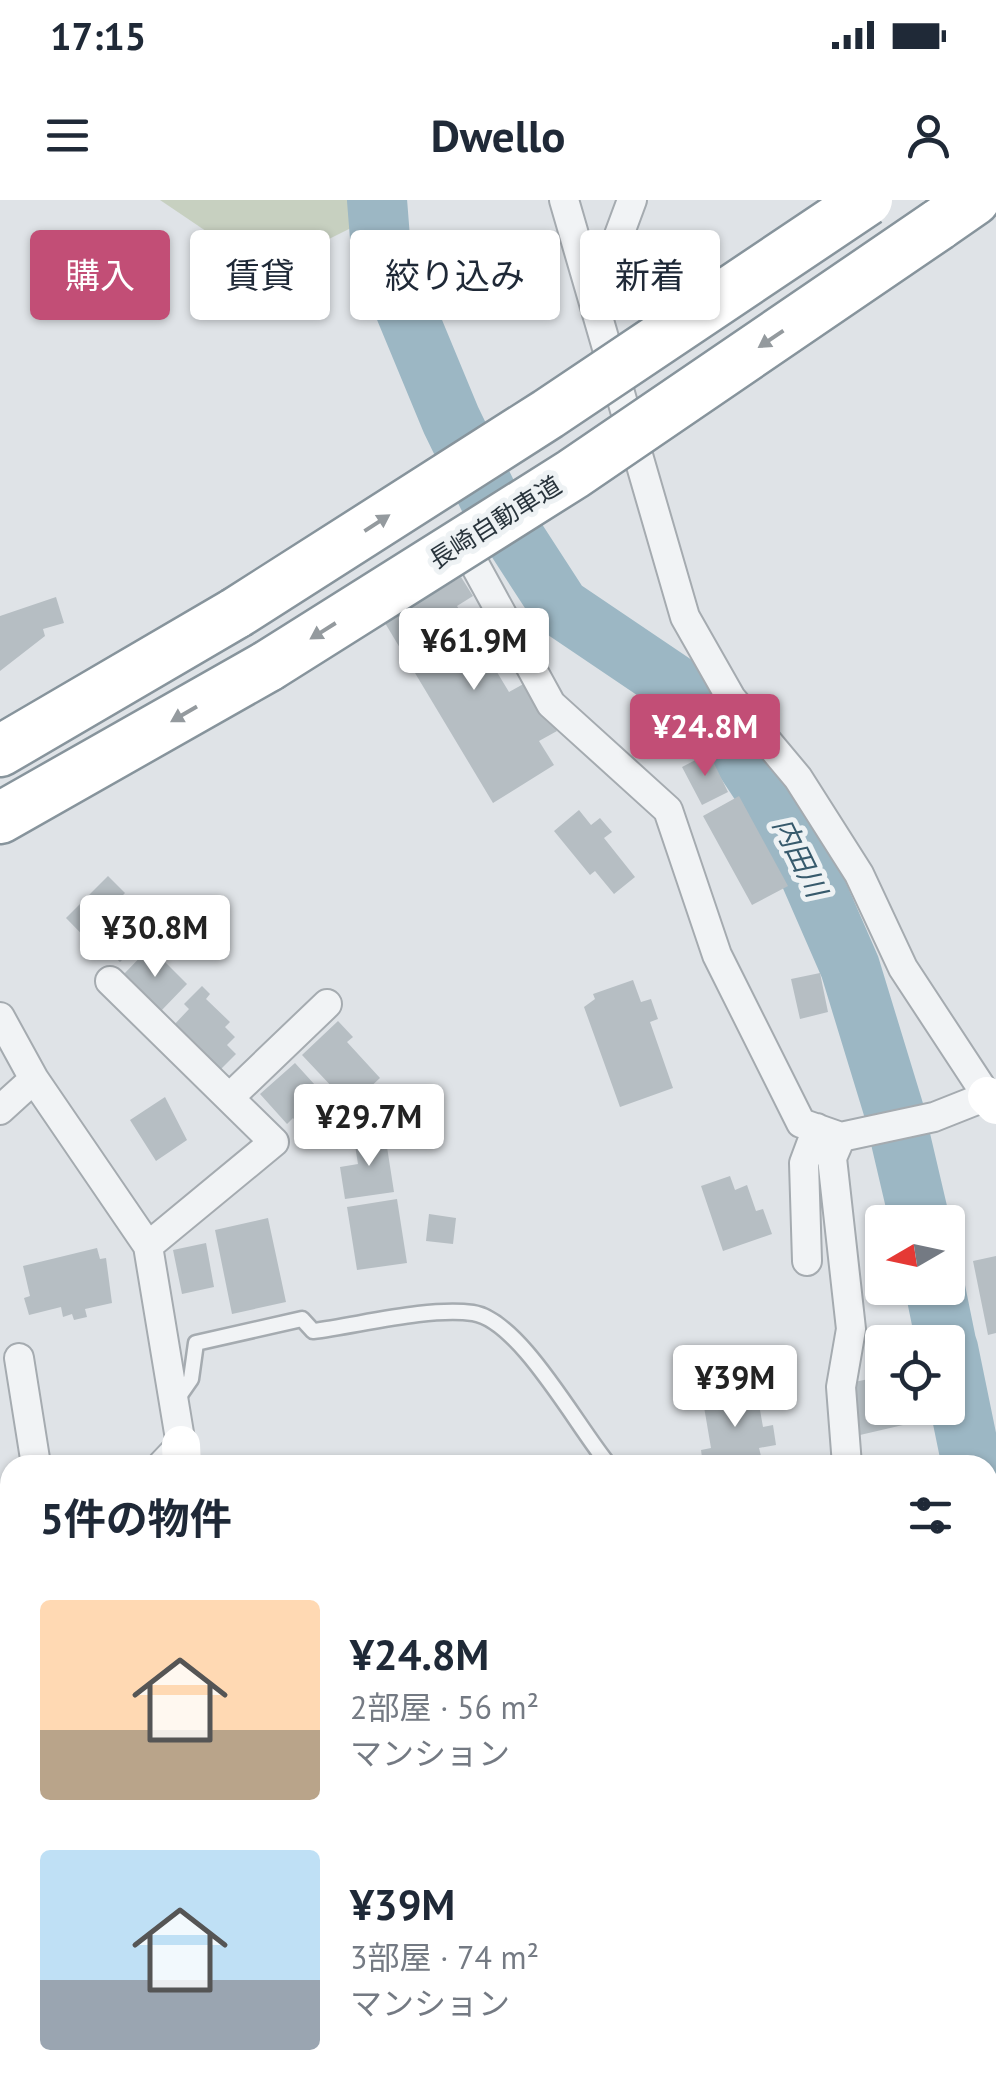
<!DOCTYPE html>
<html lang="ja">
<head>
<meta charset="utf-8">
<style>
	body { margin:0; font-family:"PT Sans","Noto Sans JP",sans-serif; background:#f2f2f3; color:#1f2937; height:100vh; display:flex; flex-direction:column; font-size:38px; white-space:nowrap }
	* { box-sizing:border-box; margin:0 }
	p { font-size:32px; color:#747a83 }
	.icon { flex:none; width:55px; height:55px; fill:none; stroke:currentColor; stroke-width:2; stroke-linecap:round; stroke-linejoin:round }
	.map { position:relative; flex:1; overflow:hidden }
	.panel { position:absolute; left:0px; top:1255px; width:998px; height:642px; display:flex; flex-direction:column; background:#fff; border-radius:30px 30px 0 0; box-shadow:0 2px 8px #0004 }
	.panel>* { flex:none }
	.banner { position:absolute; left:30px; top:30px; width:938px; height:90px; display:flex; gap:20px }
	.needle { width:65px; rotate:261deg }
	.tools { position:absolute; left:865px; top:1005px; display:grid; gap:20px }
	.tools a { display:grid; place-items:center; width:100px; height:100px; border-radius:10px; background:#fff; box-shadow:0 2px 8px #0004; font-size:50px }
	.price { position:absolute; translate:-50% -85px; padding:0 22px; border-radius:10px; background:#fff; color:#222; font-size:32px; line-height:65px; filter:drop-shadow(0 2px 5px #0008) }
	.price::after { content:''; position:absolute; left:50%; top:60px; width:30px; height:22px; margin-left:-15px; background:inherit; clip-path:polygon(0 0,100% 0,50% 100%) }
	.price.current { background:#c24e76; color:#fff }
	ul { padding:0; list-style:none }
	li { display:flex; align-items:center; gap:30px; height:250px; padding:0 40px }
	li span { display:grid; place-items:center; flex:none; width:280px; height:200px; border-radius:10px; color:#555 }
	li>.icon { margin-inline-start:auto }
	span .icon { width:120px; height:120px; fill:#fffc; stroke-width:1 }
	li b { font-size:42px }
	h2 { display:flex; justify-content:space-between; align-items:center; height:120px; padding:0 40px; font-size:42px }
	.tag { padding:0 35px; border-radius:10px; background:#fff; box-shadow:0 2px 8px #0004; font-size:35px; line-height:90px }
	.tag.current { background:#c24e76; color:#fff }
	.status { display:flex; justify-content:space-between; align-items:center; height:70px; padding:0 50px; background:#fff; direction:ltr }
	.status svg { height:28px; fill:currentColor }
	header { display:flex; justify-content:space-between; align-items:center; height:130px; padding:0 40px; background:#fff; font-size:45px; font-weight:700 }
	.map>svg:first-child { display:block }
</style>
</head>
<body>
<div class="status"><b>17:15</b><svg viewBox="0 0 49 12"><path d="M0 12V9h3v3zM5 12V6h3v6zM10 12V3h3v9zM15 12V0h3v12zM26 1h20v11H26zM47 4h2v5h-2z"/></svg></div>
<header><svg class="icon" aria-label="menu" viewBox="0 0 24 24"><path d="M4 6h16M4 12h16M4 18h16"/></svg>Dwello<svg class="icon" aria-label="person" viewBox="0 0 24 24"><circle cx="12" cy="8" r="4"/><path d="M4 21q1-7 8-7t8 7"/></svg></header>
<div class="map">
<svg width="996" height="1897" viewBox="0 0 996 1897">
	<rect width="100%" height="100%" fill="#dfe3e7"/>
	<path fill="#c7d0c0" d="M 160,0 L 355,0 L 353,27 L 265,71 Z"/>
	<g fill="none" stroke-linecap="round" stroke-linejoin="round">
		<path stroke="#9cb7c4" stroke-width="60" d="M 377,0 L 381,51 L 451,220 L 488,296 L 560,407 L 711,509 L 789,627 L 850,767 L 894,911 L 920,1022
			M 935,1088 L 946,1142
			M 948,1148 L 972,1265
			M 988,1327 L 996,1358"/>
	</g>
	<path fill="#b6bec3" d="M 461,377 L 473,396 L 457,406 L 509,492 L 527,482 L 557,531 L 539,541 L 554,565 L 493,603 L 385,423 Z
		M 56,397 L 64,423 L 43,429 L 45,436 L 0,471 L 0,416 Z
		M 709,553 L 728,592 L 702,605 L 682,567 Z
		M 739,596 L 788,686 L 752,705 L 703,616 Z
		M 579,610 L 591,625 L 600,618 L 612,632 L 604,638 L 635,677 L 614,694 L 595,671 L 590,675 L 554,631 Z
		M 108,676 L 125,693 L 119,699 L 132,712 L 128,717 L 141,730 L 148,724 L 153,729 L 120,762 L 112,755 L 107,760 L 66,718 Z
		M 150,747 L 187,784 L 160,812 L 123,775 Z
		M 820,773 L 828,812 L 800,819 L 791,779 Z
		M 633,780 L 641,802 L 651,799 L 658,819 L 650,822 L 673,888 L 620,907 L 584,807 L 595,799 L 593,794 Z
		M 202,786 L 210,794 L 206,799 L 230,822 L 225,827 L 235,837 L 227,845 L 236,854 L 217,873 L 172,827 L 189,809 L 184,804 Z
		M 338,821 L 353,837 L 347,842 L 380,878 L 350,906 L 302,855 Z
		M 295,863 L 335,907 L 306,934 L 293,918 L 287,924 L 260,894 Z
		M 165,897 L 187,940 L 156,961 L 130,920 Z
		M 385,934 L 394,992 L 345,999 L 340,967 L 358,964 L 354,939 Z
		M 730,976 L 735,990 L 747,985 L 756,1011 L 763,1009 L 772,1034 L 723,1051 L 701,986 Z
		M 397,999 L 407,1063 L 357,1070 L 347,1007 Z
		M 429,1014 L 456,1018 L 453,1044 L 426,1041 Z
		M 268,1018 L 286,1102 L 232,1114 L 215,1030 Z
		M 206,1043 L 214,1087 L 182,1094 L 173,1050 Z
		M 97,1048 L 100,1059 L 106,1058 L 112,1103 L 85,1109 L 87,1117 L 74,1120 L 72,1114 L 63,1117 L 61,1107 L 29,1115 L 24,1098 L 30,1096 L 23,1066 Z
		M 996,1056 L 996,1133 L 988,1135 L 973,1061 Z
		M 882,1162 L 882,1208 L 900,1208 L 903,1225 L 860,1235 L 852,1198 L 857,1196 L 854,1182 L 874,1178 L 871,1164 Z
		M 723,1191 L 724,1199 L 757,1193 L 763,1227 L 773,1225 L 776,1245 L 759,1248 L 761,1256 L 751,1258 L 752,1265 L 703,1265 L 701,1250 L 711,1248 L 702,1195 Z
		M 0,1426 L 10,1431 L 10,1469 L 4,1481 L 0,1480 Z
		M 140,1888 L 195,1888 L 196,1897 L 141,1897 Z
		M 351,1888 L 401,1888 L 405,1897 L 355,1897 Z"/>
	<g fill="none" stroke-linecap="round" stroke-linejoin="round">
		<defs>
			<path id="lane" d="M 175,1202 L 191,1179 L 196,1143 L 302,1119 L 313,1131 C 360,1125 427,1107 473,1113 C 520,1120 577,1227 609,1265"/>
			<path id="street" d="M 596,97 L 632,0
				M 476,367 L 551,504 L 668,610 L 717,755 L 801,923 L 841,937 L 934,917 L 987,896 L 903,768 L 859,674 L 798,578 L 731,498 L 685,417 L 564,0
				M 110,781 L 274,942 L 148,1046
				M 0,817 L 34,879 L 148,1046 L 181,1245 L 162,1265
				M 230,897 L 327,804
				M 0,910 L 34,879
				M 841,937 L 832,958 L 851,1129 L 841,1187 L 847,1265
				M 807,1061 L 804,963 L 817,928
				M 19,1158 L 36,1265
				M 0,1397 L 10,1400
				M 0,1613 L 10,1589
				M 829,1888 L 834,1897"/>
			<path id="highway" d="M 938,25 L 974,0
				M 0,551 L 236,413
				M 0,618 L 268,466"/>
		</defs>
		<use href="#lane" stroke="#a5abb0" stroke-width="19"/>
		<use href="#street" stroke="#a5abb0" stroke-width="32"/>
		<use href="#highway" stroke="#87949c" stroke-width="55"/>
		<use href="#lane" stroke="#f1f3f5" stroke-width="14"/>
		<use href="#street" stroke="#f1f3f5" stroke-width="28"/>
		<path stroke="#fff" stroke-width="38" d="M 987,896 L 996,905
			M 181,1245 L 182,1265
			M 318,1888 L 322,1897"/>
		<use href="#highway" stroke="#fff" stroke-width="50"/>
		<defs>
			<path id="highway-bridge" d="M 236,413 L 548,214 L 867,0
				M 268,466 L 573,274 L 938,25"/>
		</defs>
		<use href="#highway-bridge" stroke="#87949c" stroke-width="55" stroke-linecap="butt"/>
		<use href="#highway-bridge" stroke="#fff" stroke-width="50"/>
	</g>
	<defs><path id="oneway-solid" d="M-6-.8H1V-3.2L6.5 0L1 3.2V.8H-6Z" transform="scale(2.5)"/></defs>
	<g fill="#949a9e">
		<use href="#oneway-solid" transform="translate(771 139) rotate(146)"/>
		<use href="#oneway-solid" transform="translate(377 323) rotate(-33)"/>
		<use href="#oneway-solid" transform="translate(323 431) rotate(148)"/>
		<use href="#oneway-solid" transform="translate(184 514) rotate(150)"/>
	</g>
	<g text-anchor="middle" stroke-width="10" stroke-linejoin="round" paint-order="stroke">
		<g font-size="25" fill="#29343c" stroke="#eef2f4">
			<text transform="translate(495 322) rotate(-32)" y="9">長崎自動車道</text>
		</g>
		<g font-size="28" font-style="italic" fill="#375a6c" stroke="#eef2f4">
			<text transform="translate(800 657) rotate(64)" y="10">内田川</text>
		</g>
	</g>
</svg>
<div class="tools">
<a><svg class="needle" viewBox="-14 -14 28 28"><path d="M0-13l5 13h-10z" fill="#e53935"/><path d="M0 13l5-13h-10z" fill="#747a83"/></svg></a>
<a><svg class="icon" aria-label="locate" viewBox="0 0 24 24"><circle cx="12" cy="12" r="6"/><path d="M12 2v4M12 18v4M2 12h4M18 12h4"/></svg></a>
</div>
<b class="price" style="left:474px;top:493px">¥61.9M</b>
<b class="price current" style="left:705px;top:579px">¥24.8M</b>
<b class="price" style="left:155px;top:780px">¥30.8M</b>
<b class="price" style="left:369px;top:969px">¥29.7M</b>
<b class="price" style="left:735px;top:1230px">¥39M</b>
<div class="banner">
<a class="tag current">購入</a>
<a class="tag">賃貸</a>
<a class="tag">絞り込み</a>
<a class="tag">新着</a>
</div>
<section class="panel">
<h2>5件の物件<svg class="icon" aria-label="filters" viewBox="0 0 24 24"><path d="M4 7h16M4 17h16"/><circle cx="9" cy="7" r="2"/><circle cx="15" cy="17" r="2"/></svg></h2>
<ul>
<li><span style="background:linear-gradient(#ffd9b3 65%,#b9a48a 0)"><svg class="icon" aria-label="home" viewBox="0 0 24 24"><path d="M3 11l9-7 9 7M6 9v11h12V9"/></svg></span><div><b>¥24.8M</b><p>2部屋 · 56 m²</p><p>マンション</p></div></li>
<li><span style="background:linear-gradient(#bfe0f5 65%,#9aa5b1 0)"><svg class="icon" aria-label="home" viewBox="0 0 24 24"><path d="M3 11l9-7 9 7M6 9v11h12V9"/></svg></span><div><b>¥39M</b><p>3部屋 · 74 m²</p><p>マンション</p></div></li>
</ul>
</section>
</div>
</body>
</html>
